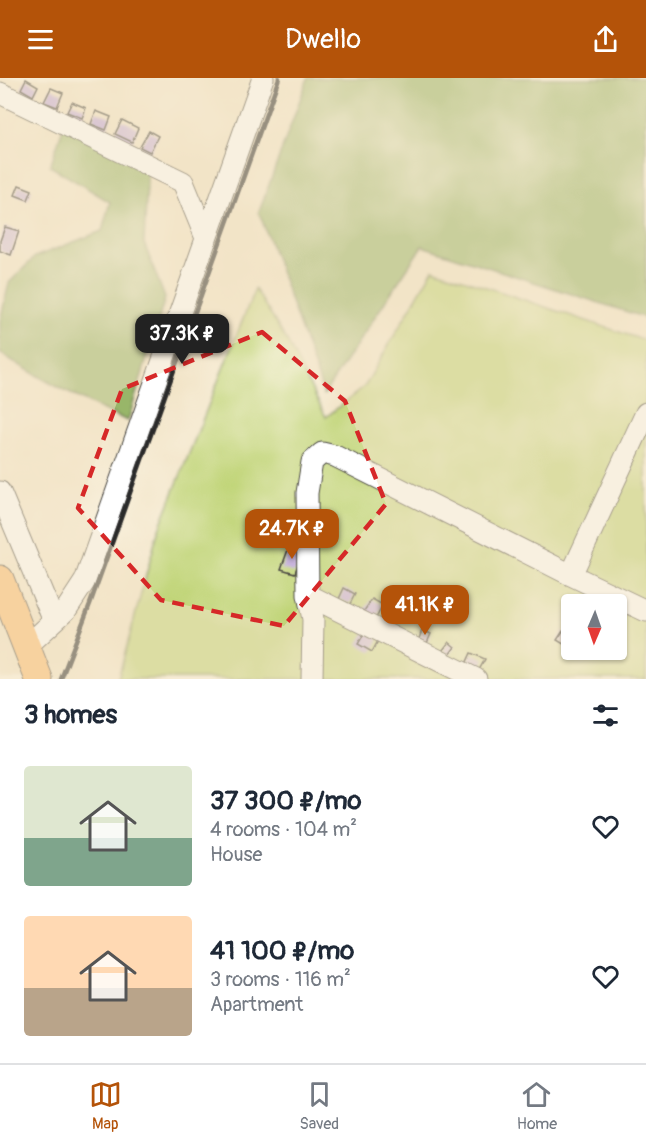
<!DOCTYPE html>
<html lang="en">
<head>
<meta charset="utf-8">
<style>
	body { margin:0; font-family:Pangolin,sans-serif; background:#f6f6f7; color:#1f2937; height:100vh; display:flex; flex-direction:column; font-size:22px; white-space:nowrap }
	* { box-sizing:border-box; margin:0 }
	p { font-size:20px; color:#747a83 }
	.icon { flex:none; width:33px; height:33px; fill:none; stroke:currentColor; stroke-width:2; stroke-linecap:round; stroke-linejoin:round }
	.map { position:relative; height:601px; overflow:hidden }
	.details { display:flex; flex-direction:column; background:#fff; flex:1 }
	.details>* { flex:none }
	.needle { width:39px; rotate:182deg }
	.controls { position:absolute; left:561px; top:516px; display:grid; gap:12px }
	.controls a { display:grid; place-items:center; width:66px; height:66px; border-radius:6px; background:#fff; box-shadow:0 2px 4px #0004; font-size:30px }
	.price { position:absolute; translate:-50% -51px; padding:0 14px; border-radius:12px; background:#b45309; color:#fff; font-size:20px; line-height:39px; filter:drop-shadow(0 2px 3px #0008) }
	.price::after { content:''; position:absolute; left:50%; top:36px; width:18px; height:14px; margin-left:-9px; background:inherit; clip-path:polygon(0 0,100% 0,50% 100%) }
	.price.on { background:#222; color:#fff }
	ul { padding:0; list-style:none }
	li { display:flex; align-items:center; gap:18px; height:150px; padding:0 24px }
	li span { display:grid; place-items:center; flex:none; width:168px; height:120px; border-radius:6px; color:#555 }
	li>.icon { margin-inline-start:auto }
	span .icon { width:72px; height:72px; fill:#fffc; stroke-width:1 }
	li b { font-size:26px }
	h2 { display:flex; justify-content:space-between; align-items:center; height:72px; padding:0 24px; font-size:26px }
	header { display:flex; justify-content:space-between; align-items:center; height:78px; padding:0 24px; background:#b45309; color:#fff; font-size:27px; font-weight:600 }
	.tab-bar { display:flex; justify-content:space-around; align-items:center; height:84px; border-top:2px solid #e0e1e3; background:#fff; font-size:16px; color:#747a83 }
	.tab-bar a { display:grid; justify-items:center; gap:3px }
	.tab-bar .on { color:#b45309 }
	.map>svg:first-child { display:block }
</style>
</head>
<body>
<header><svg class="icon" aria-label="menu" viewBox="0 0 24 24"><path d="M4 6h16M4 12h16M4 18h16"/></svg>Dwello<svg class="icon" aria-label="share" viewBox="0 0 24 24"><path d="M12 15V3M7 8l5-5 5 5M5 13v7h14v-7"/></svg></header>
<div class="map">
<svg width="646" height="601" viewBox="0 0 646 601">
	<rect width="100%" height="100%" fill="#fcf5e5"/>
	<filter id="ink" filterUnits="userSpaceOnUse"><feTurbulence type="fractalNoise" baseFrequency=".0167" numOctaves="2"/><feDisplacementMap in="SourceGraphic" scale="12" xChannelSelector="R" yChannelSelector="G"/><feConvolveMatrix kernelMatrix="1 2 1 2 8 2 1 2 1" color-interpolation-filters="sRGB"/></filter>
	<filter id="wash" filterUnits="userSpaceOnUse"><feTurbulence type="fractalNoise" baseFrequency=".008" numOctaves="4" result="noise"/><feDisplacementMap in="SourceGraphic" scale="24" xChannelSelector="R" yChannelSelector="G"/><feGaussianBlur stdDeviation="1.35" result="paint"/><feColorMatrix in="noise" values="0 0 0 0 0 0 0 0 0 0 0 0 0 0 0 0 0 1.4 0 .05"/><feComposite in="paint" operator="in"/></filter>
	<g filter="url(#wash)">
		<rect width="100%" height="100%" fill="#f2e4c7"/>
		<path fill="#c1d579" stroke="#768052" stroke-width="1.5" fill-rule="evenodd" d="M 433,191 L 646,263 L 646,601 L 118,601 L 158,453 L 255,211 L 287,263 L 326,339 L 365,308 ZM 572,526 L 616,526 L 616,572 L 572,572 Z"/>
		<path fill="#98b669" stroke="#62704a" stroke-width="1.5" d="M 308,0 L 646,0 L 646,240 L 422,168 L 324,316 L 259,134 Z
			M 65,44 L 148,86 L 144,165 L 165,220 L 128,343 C 83,324 41,301 0,275 L 0,243 L 9,205 L 35,179 L 102,153 L 110,124 L 50,88 Z"/>
		<g id="blocks">
			<path fill="#bda4df" d="M 26,1 L 38,8 L 33,18 L 21,11 Z
				M 51,10 L 63,15 L 57,29 L 44,24 Z
				M 72,24 L 86,30 L 82,40 L 67,34 Z
				M 96,33 L 111,39 L 106,52 L 91,46 Z
				M 122,42 L 138,50 L 132,64 L 115,56 Z
				M 149,53 L 158,58 L 150,74 L 140,69 Z
				M 19,107 L 32,112 L 28,122 L 15,117 Z
				M 5,149 L 19,153 L 11,177 L 0,173 L 0,163 Z
				M 289,469 L 302,473 L 295,495 L 281,491 Z
				M 344,510 L 355,516 L 350,526 L 339,521 Z
				M 372,521 L 383,527 L 376,540 L 364,533 Z
				M 422,552 L 431,556 L 427,565 L 419,561 Z
				M 563,553 L 572,558 L 572,571 L 557,562 Z
				M 365,554 L 379,561 L 372,574 L 358,566 Z
				M 449,564 L 455,569 L 449,577 L 443,572 Z
				M 471,575 L 485,581 L 479,592 L 466,586 Z"/>
		</g>
	</g>
	<g filter="url(#ink)">
		<use href="#blocks" fill-opacity="0" stroke="#494742" stroke-width="1.5"/>
		<g fill="none" stroke-linecap="round" stroke-linejoin="round">
			<defs>
				<path id="minor" d="M 0,15 L 183,104 L 206,160
					M 0,414 L 54,543
					M 571,497 L 646,533
					M 308,517 L 476,601
					M 27,568 L 66,532 L 85,503 L 263,0
					M 312,601 L 313,541 L 308,517 L 307,415 L 312,384 L 322,375 L 335,378 L 571,497 L 646,335"/>
				<path id="major" d="M 0,501 L 39,601"/>
			</defs>
			<use href="#minor" stroke="#494742" stroke-width="23"/>
			<use href="#major" stroke="#494742" stroke-width="29"/>
			<use href="#minor" stroke="#fff" stroke-width="21"/>
			<use href="#major" stroke="#fdbc70" stroke-width="27"/>
			<path stroke="#2b2b2b" stroke-width="4.5" d="M 61,601 L 90,526 L 279,0"/>
		</g>
	</g>
	<path d="M0 0H646V601H0ZM 262,254 L 345,323 L 386,426 L 284,548 L 161,522 L 78,430 L 122,311 Z" fill="#f2e4c7" fill-opacity=".55" fill-rule="evenodd"/>
	<path fill="none" stroke="#d62828" stroke-width="4.5" stroke-dasharray="12 8" stroke-linejoin="round" d="M 262,254 L 345,323 L 386,426 L 284,548 L 161,522 L 78,430 L 122,311 Z"/>
</svg>
<div class="controls">
<a><svg class="needle" viewBox="-14 -14 28 28"><path d="M0-13l5 13h-10z" fill="#e53935"/><path d="M0 13l5-13h-10z" fill="#747a83"/></svg></a>
</div>
<b class="price on" style="left:182px;top:287px">37.3K ₽</b>
<b class="price" style="left:292px;top:482px">24.7K ₽</b>
<b class="price" style="left:425px;top:558px">41.1K ₽</b>
</div>
<section class="details">
<h2>3 homes<svg class="icon" aria-label="filters" viewBox="0 0 24 24"><path d="M4 7h16M4 17h16"/><circle cx="9" cy="7" r="2"/><circle cx="15" cy="17" r="2"/></svg></h2>
<ul>
<li><span style="background:linear-gradient(#dfe7d0 60%,#7fa58c 0)"><svg class="icon" aria-label="home" viewBox="0 0 24 24"><path d="M3 11l9-7 9 7M6 9v11h12V9"/></svg></span><div><b>37 300 ₽/mo</b><p>4 rooms · 104 m²</p><p>House</p></div><svg class="icon" aria-label="heart" viewBox="0 0 24 24"><path d="M12 20l-8-8c-3-5 5-10 8-4 3-6 11-1 8 4z"/></svg></li>
<li><span style="background:linear-gradient(#ffd9b3 60%,#b9a48a 0)"><svg class="icon" aria-label="home" viewBox="0 0 24 24"><path d="M3 11l9-7 9 7M6 9v11h12V9"/></svg></span><div><b>41 100 ₽/mo</b><p>3 rooms · 116 m²</p><p>Apartment</p></div><svg class="icon" aria-label="heart" viewBox="0 0 24 24"><path d="M12 20l-8-8c-3-5 5-10 8-4 3-6 11-1 8 4z"/></svg></li>
</ul>
</section>
<nav class="tab-bar">
<a class="on"><svg class="icon" aria-label="map" viewBox="0 0 24 24"><path d="M3 6l6-2 6 2 6-2v14l-6 2-6-2-6 2zM9 4v14M15 6v14"/></svg>Map</a>
<a><svg class="icon" aria-label="saved" viewBox="0 0 24 24"><path d="M7 4h10v16l-5-4-5 4z"/></svg>Saved</a>
<a><svg class="icon" aria-label="home" viewBox="0 0 24 24"><path d="M3 11l9-7 9 7M6 9v11h12V9"/></svg>Home</a>
</nav>
</body>
</html>
